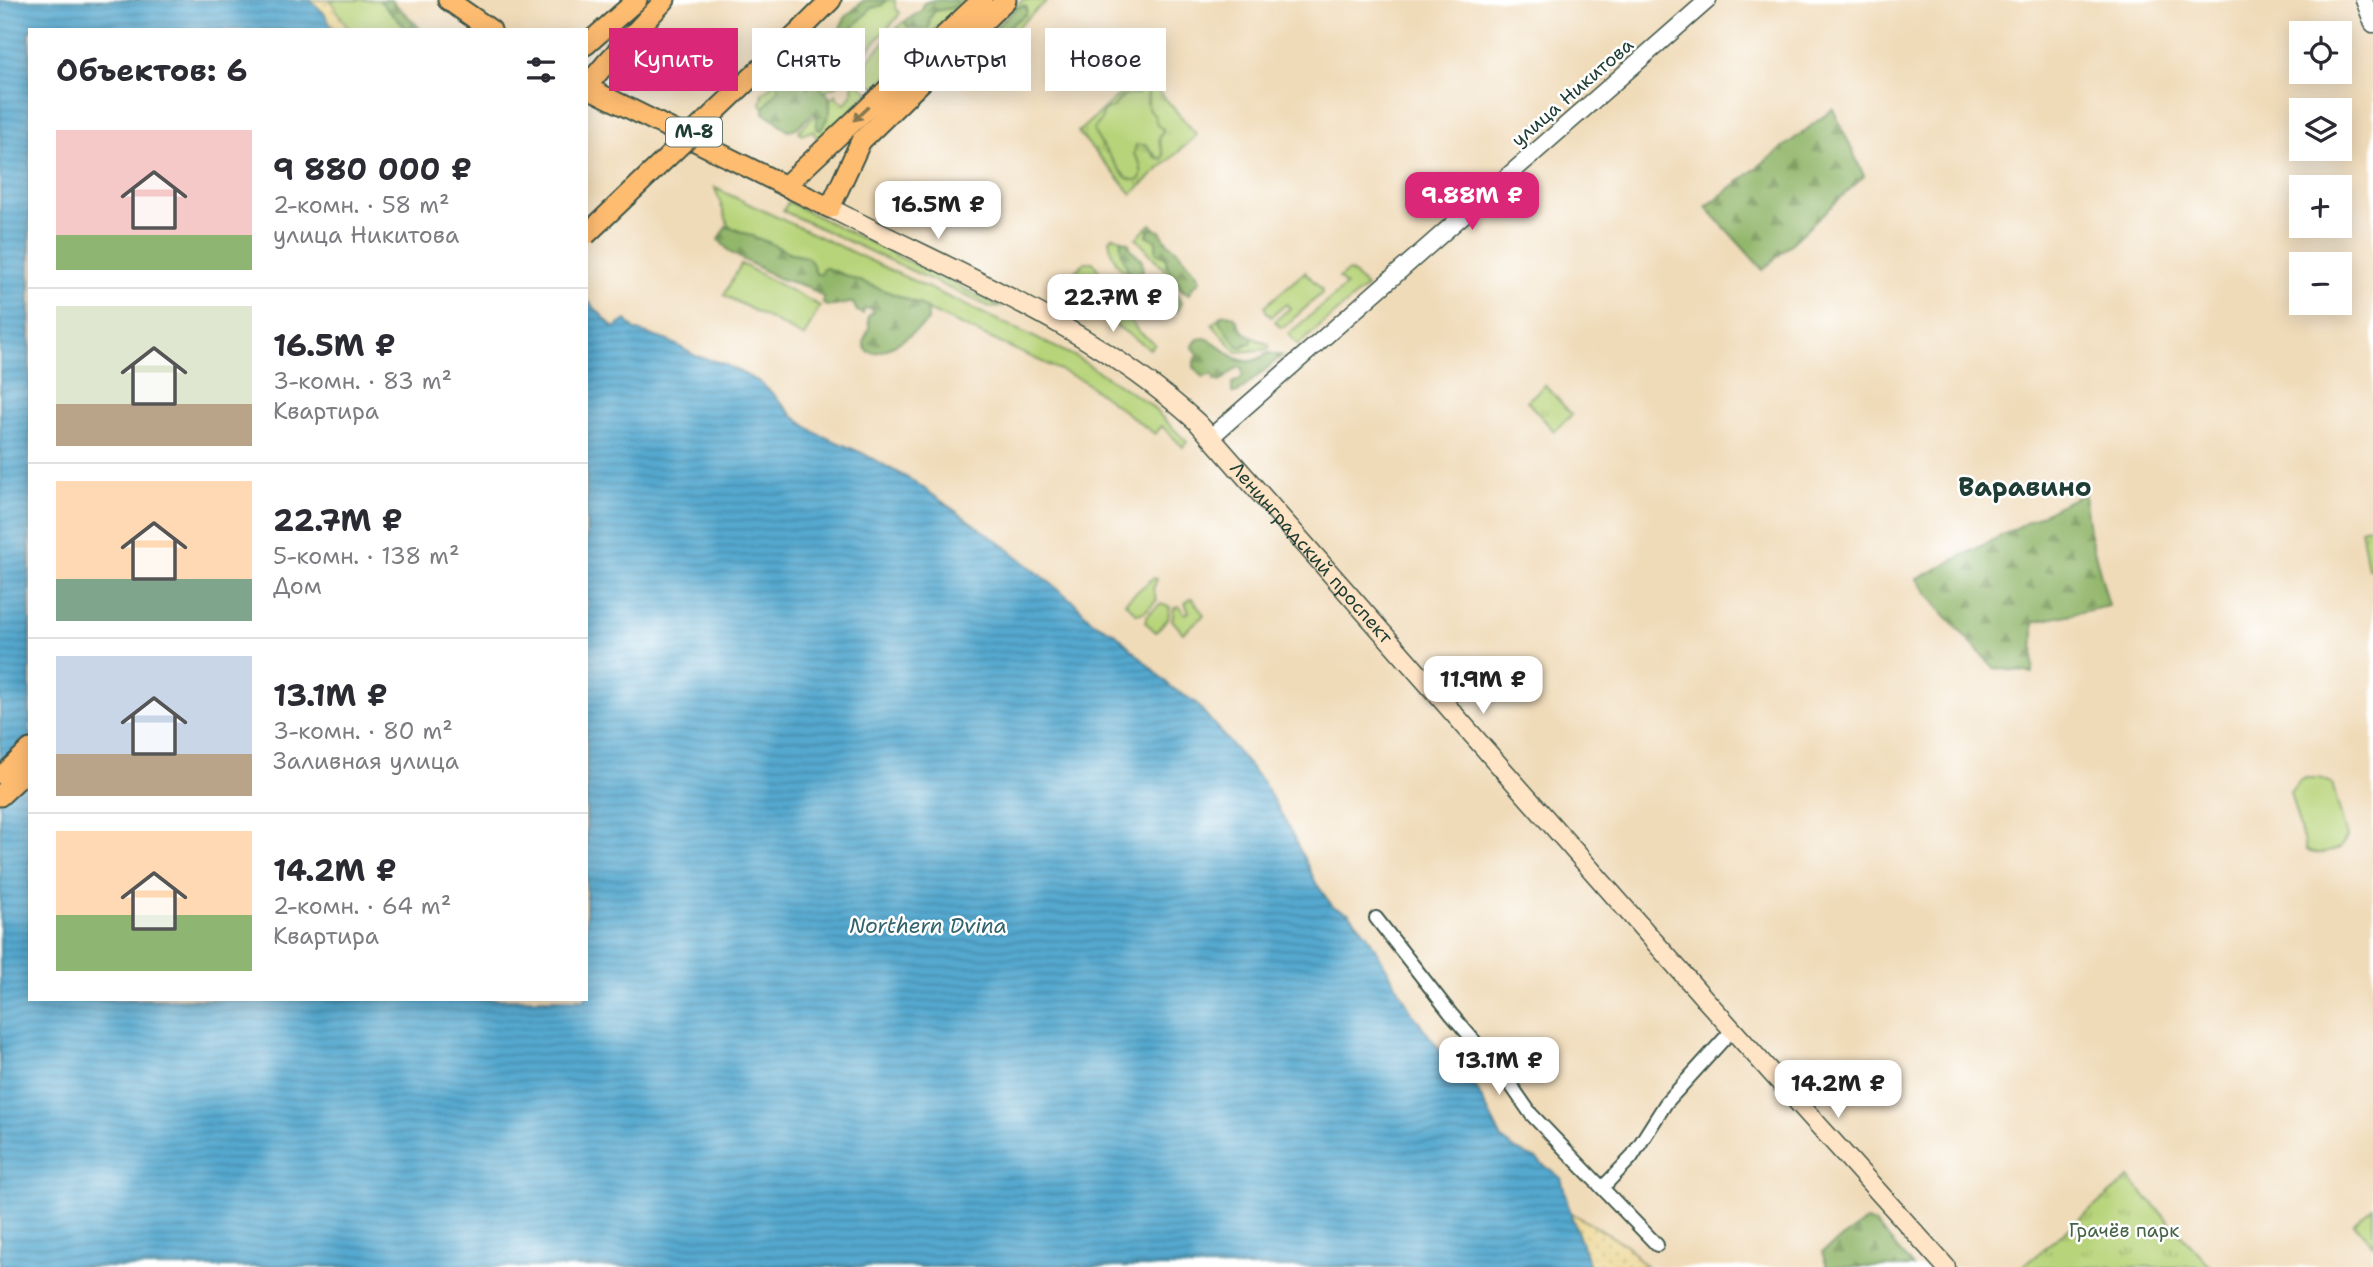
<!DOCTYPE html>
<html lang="ru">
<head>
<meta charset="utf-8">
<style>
	body { margin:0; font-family:"Shantell Sans",sans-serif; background:#f7f7f7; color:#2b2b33; height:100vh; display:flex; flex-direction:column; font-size:26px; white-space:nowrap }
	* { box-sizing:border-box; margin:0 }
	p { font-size:23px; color:#7c7c81 }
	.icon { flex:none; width:38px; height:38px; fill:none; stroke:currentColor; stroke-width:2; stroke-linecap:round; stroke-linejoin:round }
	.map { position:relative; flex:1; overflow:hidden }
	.panel { position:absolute; left:28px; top:28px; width:560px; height:973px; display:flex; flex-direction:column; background:#fff; border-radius:0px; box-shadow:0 4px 18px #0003 }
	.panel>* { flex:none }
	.hud { position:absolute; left:609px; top:28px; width:665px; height:63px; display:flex; gap:14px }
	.fabs { position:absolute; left:2289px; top:21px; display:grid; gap:14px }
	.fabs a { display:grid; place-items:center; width:63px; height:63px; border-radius:0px; background:#fff; box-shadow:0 4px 18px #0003; font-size:35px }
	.price { position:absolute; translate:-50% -60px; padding:0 16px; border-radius:14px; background:#fff; color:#222; font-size:23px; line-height:46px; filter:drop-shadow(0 2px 4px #0008) }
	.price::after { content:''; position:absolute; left:50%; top:42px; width:21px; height:16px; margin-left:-10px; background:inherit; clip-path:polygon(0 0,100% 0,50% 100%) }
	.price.current { background:#db2777; color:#fff }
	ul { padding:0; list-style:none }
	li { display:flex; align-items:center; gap:21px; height:175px; padding:0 28px }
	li+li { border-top:2px solid #e1e1e2 }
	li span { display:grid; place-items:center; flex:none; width:196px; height:140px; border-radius:0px; color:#555 }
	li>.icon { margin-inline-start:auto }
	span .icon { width:84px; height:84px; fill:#fffc; stroke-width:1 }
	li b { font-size:30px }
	h2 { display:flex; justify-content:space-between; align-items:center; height:84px; padding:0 28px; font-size:30px }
	.chip { padding:0 24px; border-radius:0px; background:#fff; box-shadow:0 4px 18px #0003; font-size:24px; line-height:63px }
	.chip.current { background:#db2777; color:#fff }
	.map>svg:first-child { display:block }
</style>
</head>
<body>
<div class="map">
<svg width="2373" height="1267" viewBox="0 0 2373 1267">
	<defs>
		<pattern id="forest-firs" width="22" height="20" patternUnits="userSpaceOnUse" patternTransform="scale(1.75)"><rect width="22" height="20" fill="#92b66a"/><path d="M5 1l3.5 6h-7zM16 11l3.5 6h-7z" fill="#779558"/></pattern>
		<pattern id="sand-dots" width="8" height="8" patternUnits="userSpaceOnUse" patternTransform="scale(1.75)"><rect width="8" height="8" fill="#eeda9e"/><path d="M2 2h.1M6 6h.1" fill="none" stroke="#ccbc89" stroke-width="1.8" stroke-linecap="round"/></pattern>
		<pattern id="park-tufts" width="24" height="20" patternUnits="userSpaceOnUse" patternTransform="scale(1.75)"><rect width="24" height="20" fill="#b8d47a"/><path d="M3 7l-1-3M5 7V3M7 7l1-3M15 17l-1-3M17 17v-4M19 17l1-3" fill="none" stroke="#95ad65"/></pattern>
		<pattern id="water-rules" width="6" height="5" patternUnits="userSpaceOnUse" patternTransform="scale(1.75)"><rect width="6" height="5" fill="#54a8cf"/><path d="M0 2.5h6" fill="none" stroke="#458aa9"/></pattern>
	</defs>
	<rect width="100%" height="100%" fill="#fff"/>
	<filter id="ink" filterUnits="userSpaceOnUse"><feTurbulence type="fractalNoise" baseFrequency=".0143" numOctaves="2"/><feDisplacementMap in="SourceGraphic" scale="14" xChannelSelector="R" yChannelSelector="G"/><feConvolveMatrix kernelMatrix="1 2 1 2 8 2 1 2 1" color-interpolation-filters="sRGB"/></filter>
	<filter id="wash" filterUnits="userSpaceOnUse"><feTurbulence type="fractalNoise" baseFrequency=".00686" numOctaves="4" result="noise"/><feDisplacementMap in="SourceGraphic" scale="28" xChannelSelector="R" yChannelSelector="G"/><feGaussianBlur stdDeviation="1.57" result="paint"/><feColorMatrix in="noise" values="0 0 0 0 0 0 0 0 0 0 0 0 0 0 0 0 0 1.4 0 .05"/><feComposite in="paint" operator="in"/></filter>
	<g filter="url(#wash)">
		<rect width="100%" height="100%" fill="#f0dbb9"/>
		<path fill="#b8d47a" stroke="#6c8857" stroke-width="2" d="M 330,0 L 379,0 L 408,30 L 349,30 Z
			M 886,0 L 895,0 L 895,8 L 900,13 L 896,19 L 864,54 L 856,56 L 863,49 L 860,44 L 852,45 L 848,39 C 854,20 862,22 871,8 L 882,5 Z
			M 957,0 L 966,0 L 880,83 C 870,89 865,84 857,77 L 866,67 L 870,58 L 903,22 L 906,21 L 906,26 C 912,30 922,31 929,27 L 930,18 L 935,11 L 953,7 Z
			M 1023,0 L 1048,0 L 998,44 C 1000,29 1014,23 1026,14 L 1027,8 L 1025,6 L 1012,9 Z
			M 816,43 L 844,68 L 838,85 L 827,89 L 826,92 L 820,87 L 823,83 L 822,75 L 816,73 L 813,76 L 810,86 L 807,88 L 811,66 L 811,53 L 779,80 L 779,88 L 764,108 L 760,102 L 763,97 L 761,95 Z
			M 853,79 L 869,92 L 815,145 L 817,138 L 813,131 L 802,134 L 799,131 L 816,114 L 817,128 C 829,122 831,113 830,99 L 836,94 L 837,98 L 845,104 L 852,93 Z
			M 1143,87 L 1148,91 L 1147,105 L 1155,116 L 1157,125 L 1163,129 L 1159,140 L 1164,156 L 1159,159 L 1147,146 L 1136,145 L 1134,154 L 1140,163 L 1142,174 L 1139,180 C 1133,180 1132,181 1127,178 C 1121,174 1095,137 1093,130 L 1101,120 L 1103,111 L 1113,107 L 1124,95 L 1138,94 Z
			M 715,188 L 1074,356 L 1149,404 L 1187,442 L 1183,447 L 1162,426 L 1155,434 L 1082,380 L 928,310 L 919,304 L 826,268 L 822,270 L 821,274 L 816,274 L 807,258 C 780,251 755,236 729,227 Z
			M 788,202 L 1001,307 L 992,308 L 783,211 Z
			M 1151,224 L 1155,228 L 1149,229 L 1147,235 L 1156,241 L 1158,254 L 1166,258 L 1166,266 L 1184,292 L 1136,238 Z
			M 1114,236 L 1123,240 L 1121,241 C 1120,253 1126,261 1129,273 L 1136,277 L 1142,290 C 1127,274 1108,261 1110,239 Z
			M 1085,262 L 1093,262 L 1137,330 L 1155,344 L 1150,349 L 1072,295 L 1068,286 L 1072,274 Z
			M 741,264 L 820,306 L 804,337 L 724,295 Z
			M 1351,271 L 1366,287 L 1298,345 L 1288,334 L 1346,286 L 1339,278 L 1346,272 Z
			M 1305,272 L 1322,290 L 1322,293 L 1284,327 L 1280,327 L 1275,321 L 1290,308 L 1286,304 L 1271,317 L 1266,311 L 1265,306 Z
			M 1219,318 C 1223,329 1233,334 1238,346 L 1252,343 L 1252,337 L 1269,345 L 1269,349 L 1237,352 L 1212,324 Z
			M 1153,578 L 1157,579 L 1153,589 L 1157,600 L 1144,612 L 1137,614 L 1125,602 Z
			M 1192,598 L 1204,615 L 1183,633 L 1172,620 L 1174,608 L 1179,606 L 1185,614 L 1189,612 L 1185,603 Z
			M 1160,604 L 1170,607 L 1168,619 L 1156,632 L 1145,622 L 1147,615 Z
			M 2305,778 L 2319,778 L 2332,783 L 2347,837 L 2340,848 C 2328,853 2317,856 2306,850 L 2290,792 L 2299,781 Z"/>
		<path fill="url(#forest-firs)" stroke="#587a4f" stroke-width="2" d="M 379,0 L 391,0 L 422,30 L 408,30 Z
			M 864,0 L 886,0 L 882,5 L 871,8 C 862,21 853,21 849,39 L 852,45 L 863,44 L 863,48 L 857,54 L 855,62 L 846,65 L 840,60 L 841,50 L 839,45 L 826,46 L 822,39 L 830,33 L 839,31 C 844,14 853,12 864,0 Z
			M 933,0 L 957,0 L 957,3 L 952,8 L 935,11 L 930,18 L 929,28 L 924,30 L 907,27 L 906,21 L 922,10 L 924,3 Z
			M 1022,6 L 1027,8 L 1026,14 L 1009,26 L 1006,32 L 999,37 L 997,53 L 984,65 L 965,59 L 965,56 L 974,49 L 979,38 C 997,30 1006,13 1022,6 Z
			M 817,50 L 821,51 L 823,58 L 810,68 L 806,86 L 808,88 L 813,74 L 818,73 L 822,75 L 823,83 L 820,87 L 829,96 L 830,112 L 821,130 L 817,129 L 817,115 L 814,112 L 798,127 L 788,131 L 777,121 L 764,113 L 764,108 L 779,88 L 777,84 L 780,79 Z
			M 1833,109 L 1864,176 L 1763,270 L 1706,207 Z
			M 726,226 L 770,243 L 791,254 L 807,257 L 812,263 L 816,274 L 821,274 L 823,268 L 826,268 L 919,304 L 928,310 L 928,321 C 921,327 867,372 864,343 C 863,337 869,333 869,328 C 869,324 868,320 868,317 L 873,312 L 871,308 L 864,309 L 863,314 L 857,311 L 853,303 C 842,302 832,310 823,304 L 823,297 L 808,287 L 778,278 L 731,253 L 719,240 Z
			M 1151,228 L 1160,231 L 1166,241 L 1178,251 L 1199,276 L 1200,281 L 1192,288 L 1189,294 C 1180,290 1166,268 1166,258 L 1156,252 L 1156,241 L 1147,235 Z
			M 1121,240 L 1128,242 L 1131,249 L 1142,261 L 1143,274 C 1153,278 1178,293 1182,303 L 1178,310 L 1166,314 L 1144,293 L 1136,277 L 1128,271 C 1125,260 1119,252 1121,240 Z
			M 1224,314 C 1240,315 1235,322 1243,331 C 1245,333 1249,334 1252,337 L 1252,343 L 1246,344 L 1243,347 L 1238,346 L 1219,321 L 1220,316 Z
			M 1205,338 C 1222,343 1235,367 1255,360 C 1260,359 1264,354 1270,353 L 1282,356 C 1274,361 1268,368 1260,374 C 1252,381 1245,386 1238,393 L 1232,393 L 1232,383 L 1240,380 L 1243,375 L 1241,367 L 1238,367 L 1220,382 L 1214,380 L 1213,374 L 1203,377 L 1194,367 L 1194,361 L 1199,355 L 1192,346 L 1198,339 Z
			M 2084,493 L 2089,531 L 2109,606 L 2034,622 L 2033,673 L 1994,668 L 1943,613 L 1917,579 Z
			M 1866,1221 L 1876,1224 L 1913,1267 L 1827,1267 L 1822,1252 Z"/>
		<path fill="url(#sand-dots)" stroke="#868c69" stroke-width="2" d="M 310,0 L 330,0 L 349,30 L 333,30 L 324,13 Z
			M 1570,1212 L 1626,1245 L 1647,1267 L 1590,1267 Z"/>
		<path fill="url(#park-tufts)" stroke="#6c8857" stroke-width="2" fill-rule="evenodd" d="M 1143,73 L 1197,135 L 1132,194 L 1078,132 ZM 1143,88 L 1148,91 L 1148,109 L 1155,116 L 1157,125 L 1163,129 L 1159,140 L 1164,156 L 1162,159 L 1155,157 L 1145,145 L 1136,145 L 1134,154 L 1140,163 L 1142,174 L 1139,180 C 1133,180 1132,181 1127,178 C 1122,175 1095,136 1093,130 L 1101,120 L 1103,111 L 1113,107 L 1124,95 L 1138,94 Z
			M 1545,385 L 1572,415 L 1554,431 L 1527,401 Z
			M 2373,526 L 2373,567 L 2368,568 L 2361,529 Z
			M 2129,1178 L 2211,1267 L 2022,1267 Z
			M 2373,1207 L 2373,1245 L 2354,1223 Z"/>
		<path fill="url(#water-rules)" stroke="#3a7282" stroke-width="2" d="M 0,0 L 310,0 L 324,13 L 333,30 L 30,30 L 30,999 L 586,999 L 586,299 L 614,328 L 626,320 L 635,330 L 671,342 L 696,356 L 722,363 L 758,381 L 772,393 L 793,416 L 816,433 L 862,453 L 915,482 L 1003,545 L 1074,602 L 1092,621 L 1115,633 L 1171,687 L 1195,702 L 1262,781 L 1287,824 L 1316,883 L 1333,907 L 1349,913 L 1367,934 L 1413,1014 L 1460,1077 L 1476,1087 L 1502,1139 L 1516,1150 L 1535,1158 L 1561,1178 L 1570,1212 L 1590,1267 L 0,1267 Z"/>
	</g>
	<g filter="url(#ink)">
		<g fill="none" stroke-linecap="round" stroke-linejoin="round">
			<defs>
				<path id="minor" d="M 1376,918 L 1451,1014 L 1506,1078 L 1531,1114 L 1657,1245
					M 1602,1188 L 1631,1158 L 1666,1103 L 1734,1028"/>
				<path id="tertiary" d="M 2364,0 L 2373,24
					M 1211,437 L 1708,0"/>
				<g id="secondary">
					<path id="s1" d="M 830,208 C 956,273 1093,326 1198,423 L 1704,998 L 1946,1267"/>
				</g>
				<path id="primary" d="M 448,0 L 491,30
					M 803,28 L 831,0
					M 586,45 L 637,0
					M 586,87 L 830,208 L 861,141 L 1006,0
					M 586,87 L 608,61 L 665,0
					M 785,186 L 982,0
					M 3,775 L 30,749
					M 0,796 L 30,768"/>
			</defs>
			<use href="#minor" stroke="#3e5548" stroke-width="16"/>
			<use href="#tertiary" stroke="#3e5548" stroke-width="19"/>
			<use href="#secondary" stroke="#3e5548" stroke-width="21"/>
			<use href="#primary" stroke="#3e5548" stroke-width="23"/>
			<use href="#minor" stroke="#fff" stroke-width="12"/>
			<use href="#tertiary" stroke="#fff" stroke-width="16"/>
			<use href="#secondary" stroke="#ffe4c6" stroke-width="18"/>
			<use href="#primary" stroke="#febc71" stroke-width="19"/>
			<defs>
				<path id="primary-bridge" d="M 586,235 L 803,28"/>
			</defs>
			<use href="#primary-bridge" stroke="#3e5548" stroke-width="23" stroke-linecap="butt"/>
			<use href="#primary-bridge" stroke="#febc71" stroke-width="19"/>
		</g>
		<defs><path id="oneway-solid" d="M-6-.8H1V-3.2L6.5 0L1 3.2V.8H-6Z" transform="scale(1.75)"/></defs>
		<use fill="#83764f" href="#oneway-solid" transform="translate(861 114) rotate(137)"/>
	</g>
	<g text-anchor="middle" stroke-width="5" stroke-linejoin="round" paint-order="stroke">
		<rect fill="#fff" stroke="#627771" stroke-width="2" x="666" y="117.5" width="56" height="29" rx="5"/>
		<g font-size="18" font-weight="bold" fill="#1f3d34">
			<text x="694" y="138">М-8</text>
		</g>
		<g font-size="19" fill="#1f3d34" stroke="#fff">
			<text transform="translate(1572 92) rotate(-41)" y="7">улица Никитова</text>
			<text dy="7" stroke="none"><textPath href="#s1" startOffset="600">Ленинградский проспект</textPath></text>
		</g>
		<g font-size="19" fill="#456346" stroke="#fff">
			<text x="2124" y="1237">Грачёв парк</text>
		</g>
		<g font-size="21" font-style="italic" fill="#32626a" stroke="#fff">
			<text x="928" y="933">Northern Dvina</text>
		</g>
		<g font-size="26" font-weight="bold" fill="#1f3d34" stroke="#fff">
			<text x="2025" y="496">Варавино</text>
		</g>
	</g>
</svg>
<div class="fabs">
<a><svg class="icon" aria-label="locate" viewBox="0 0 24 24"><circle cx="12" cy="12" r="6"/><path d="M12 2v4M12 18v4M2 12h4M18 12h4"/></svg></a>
<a><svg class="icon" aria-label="layers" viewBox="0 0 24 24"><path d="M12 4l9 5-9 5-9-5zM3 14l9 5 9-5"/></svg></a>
<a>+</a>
<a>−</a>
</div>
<b class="price current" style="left:1472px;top:232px">9.88M ₽</b>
<b class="price" style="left:938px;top:241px">16.5M ₽</b>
<b class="price" style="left:1113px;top:334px">22.7M ₽</b>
<b class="price" style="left:1483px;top:716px">11.9M ₽</b>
<b class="price" style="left:1499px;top:1097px">13.1M ₽</b>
<b class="price" style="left:1838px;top:1120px">14.2M ₽</b>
<div class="hud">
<a class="chip current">Купить</a>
<a class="chip">Снять</a>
<a class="chip">Фильтры</a>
<a class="chip">Новое</a>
</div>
<section class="panel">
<h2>Объектов: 6<svg class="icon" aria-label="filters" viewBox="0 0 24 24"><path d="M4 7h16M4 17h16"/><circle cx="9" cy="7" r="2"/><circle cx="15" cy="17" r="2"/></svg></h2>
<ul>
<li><span style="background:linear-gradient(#f6c9c9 75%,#8fb573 0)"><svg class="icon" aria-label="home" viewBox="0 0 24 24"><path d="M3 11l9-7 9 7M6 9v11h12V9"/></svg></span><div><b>9 880 000 ₽</b><p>2-комн. · 58 m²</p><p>улица Никитова</p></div></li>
<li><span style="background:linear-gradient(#dfe7d0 70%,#b9a48a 0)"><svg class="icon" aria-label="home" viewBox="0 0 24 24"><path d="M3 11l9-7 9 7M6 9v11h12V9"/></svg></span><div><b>16.5M ₽</b><p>3-комн. · 83 m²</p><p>Квартира</p></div></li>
<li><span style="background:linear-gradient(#ffd9b3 70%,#7fa58c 0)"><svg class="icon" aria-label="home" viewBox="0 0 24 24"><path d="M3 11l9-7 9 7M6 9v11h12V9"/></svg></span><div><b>22.7M ₽</b><p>5-комн. · 138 m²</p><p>Дом</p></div></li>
<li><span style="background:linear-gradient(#c9d6e8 70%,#b9a48a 0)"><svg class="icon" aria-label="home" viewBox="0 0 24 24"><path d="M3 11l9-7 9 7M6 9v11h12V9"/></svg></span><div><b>13.1M ₽</b><p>3-комн. · 80 m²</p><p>Заливная улица</p></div></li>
<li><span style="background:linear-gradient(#ffd9b3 60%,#8fb573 0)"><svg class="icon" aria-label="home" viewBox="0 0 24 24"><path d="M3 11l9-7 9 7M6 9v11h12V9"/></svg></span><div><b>14.2M ₽</b><p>2-комн. · 64 m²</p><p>Квартира</p></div></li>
</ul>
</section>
</div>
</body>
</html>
